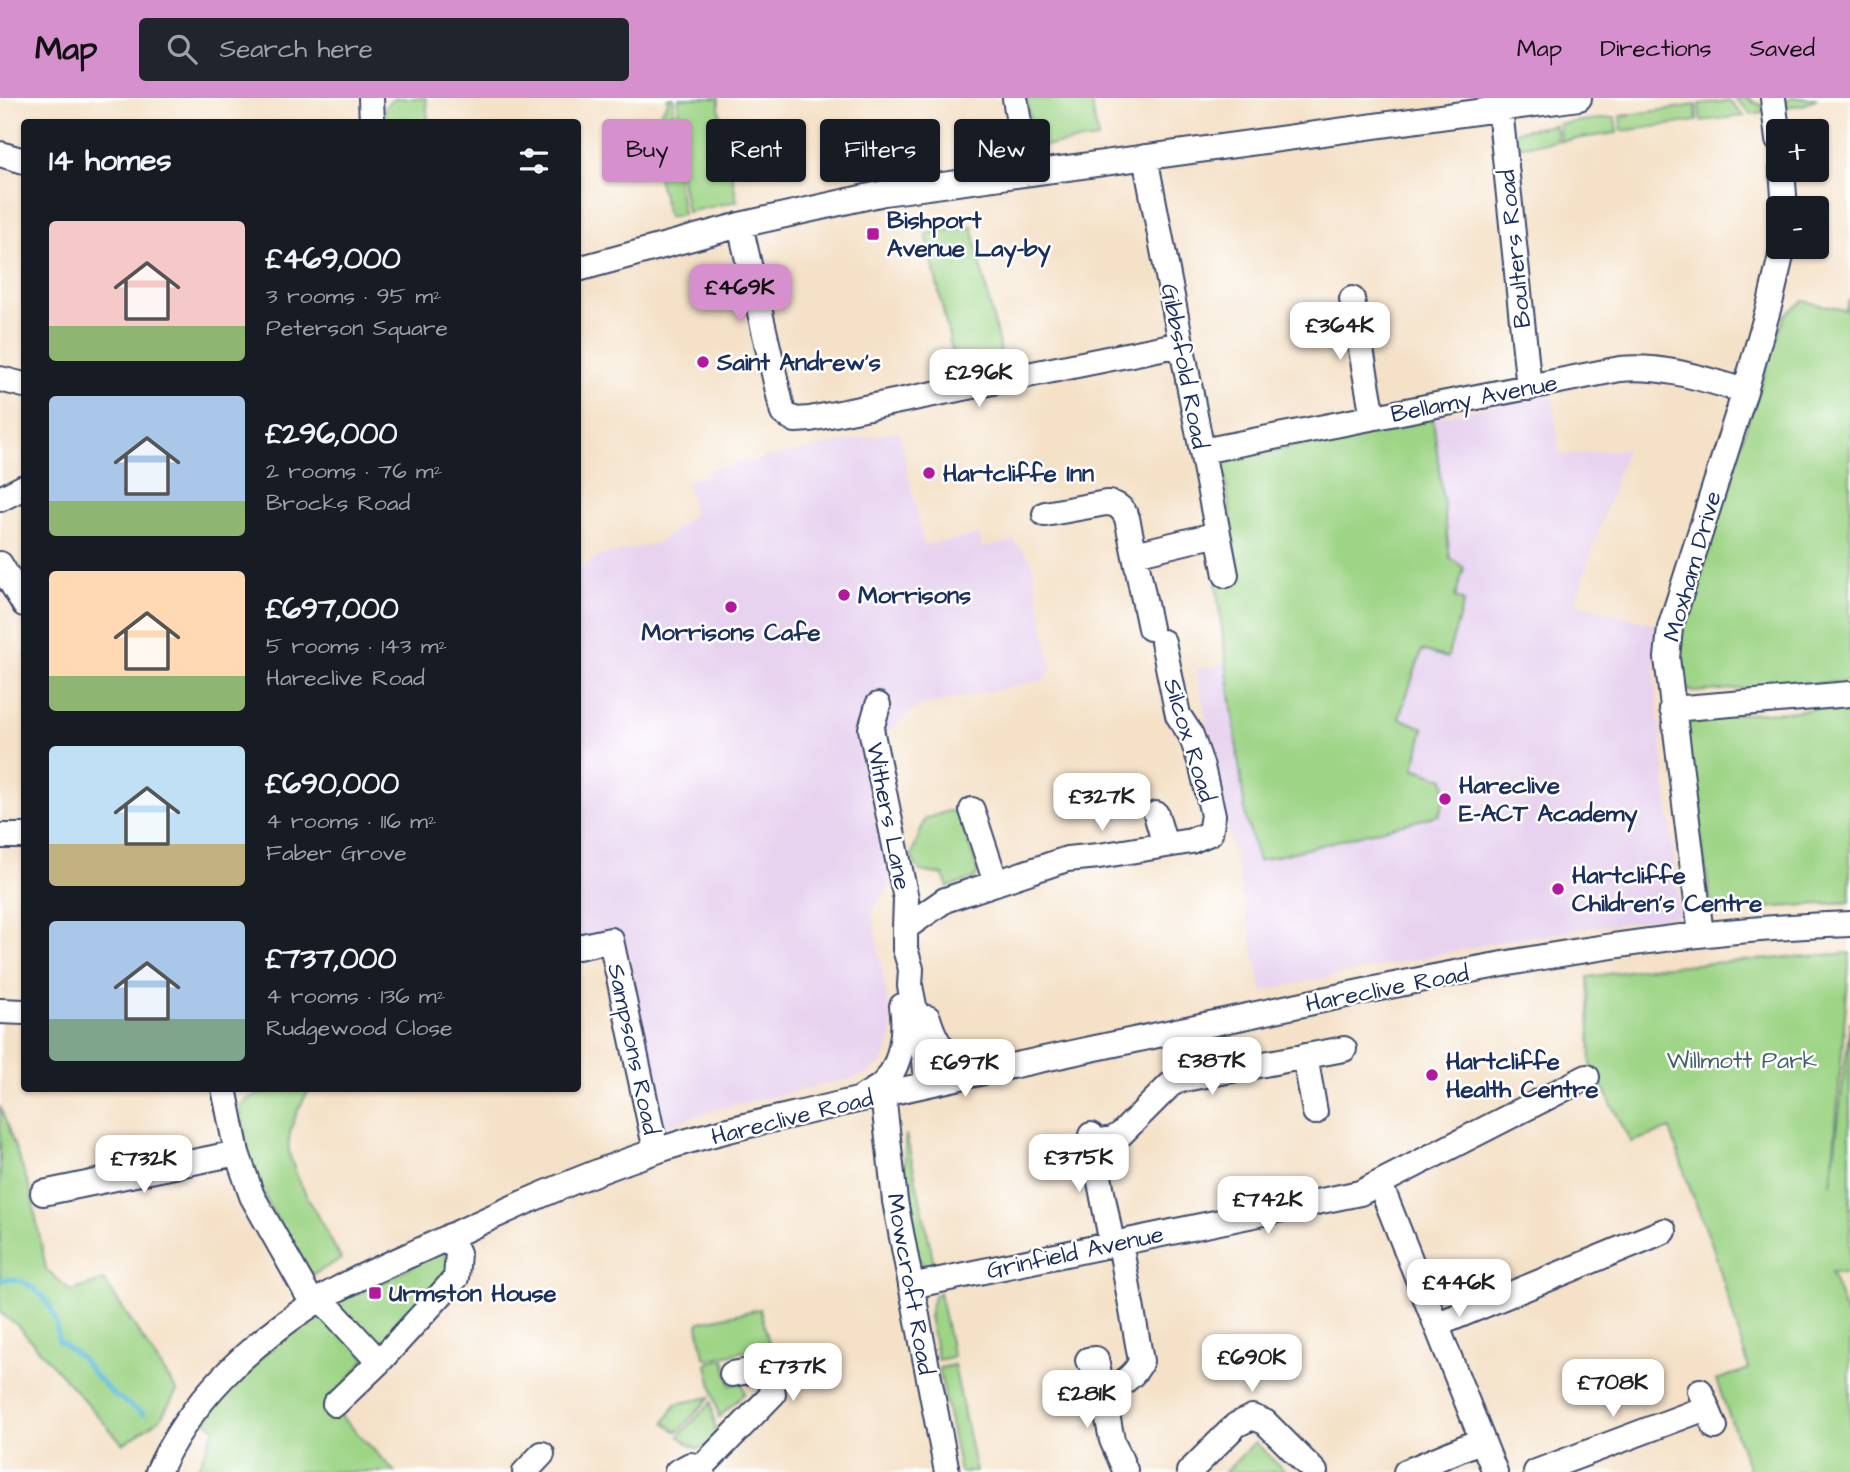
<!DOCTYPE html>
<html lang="en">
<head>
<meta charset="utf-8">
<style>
	body { margin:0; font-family:"Architects Daughter",sans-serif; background:#20242c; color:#f1f3f6; height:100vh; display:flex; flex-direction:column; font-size:26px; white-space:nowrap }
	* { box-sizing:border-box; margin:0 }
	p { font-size:23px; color:#9ea1a6 }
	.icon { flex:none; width:38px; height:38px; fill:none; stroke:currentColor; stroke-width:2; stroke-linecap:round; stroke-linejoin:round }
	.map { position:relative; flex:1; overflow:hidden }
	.panel { position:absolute; left:21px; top:21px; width:560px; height:973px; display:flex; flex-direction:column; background:#171b24; border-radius:7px; box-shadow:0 2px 5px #0004 }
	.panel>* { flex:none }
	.banner { position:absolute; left:602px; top:21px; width:665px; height:63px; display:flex; gap:14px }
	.tools { position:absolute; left:1766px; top:21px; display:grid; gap:14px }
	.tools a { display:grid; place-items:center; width:63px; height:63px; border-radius:7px; background:#171b24; box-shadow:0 2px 5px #0004; font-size:35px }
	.price { position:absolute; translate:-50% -60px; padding:0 16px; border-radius:14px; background:#fff; color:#222; font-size:23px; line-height:46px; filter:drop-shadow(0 2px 4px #0008) }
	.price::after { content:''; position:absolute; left:50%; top:42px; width:21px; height:16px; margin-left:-10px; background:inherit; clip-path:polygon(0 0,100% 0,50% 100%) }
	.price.on { background:#d690ce; color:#111 }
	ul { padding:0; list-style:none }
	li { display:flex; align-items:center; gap:21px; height:175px; padding:0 28px }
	li span { display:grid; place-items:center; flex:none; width:196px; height:140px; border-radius:7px; color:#555 }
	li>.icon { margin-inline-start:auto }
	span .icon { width:84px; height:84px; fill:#fffc; stroke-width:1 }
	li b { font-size:30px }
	h2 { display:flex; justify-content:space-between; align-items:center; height:84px; padding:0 28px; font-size:30px }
	.chip { padding:0 24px; border-radius:7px; background:#171b24; box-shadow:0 2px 5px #0004; font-size:24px; line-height:63px }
	.chip.on { background:#d690ce; color:#111 }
	header { display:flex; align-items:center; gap:42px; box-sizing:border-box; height:98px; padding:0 35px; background:#d690ce; color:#111 }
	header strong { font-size:33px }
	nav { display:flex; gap:38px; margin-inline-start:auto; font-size:24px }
	.search { width:490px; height:63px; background:#20242c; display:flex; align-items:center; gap:18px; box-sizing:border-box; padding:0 24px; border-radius:7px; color:#9ea1a6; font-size:26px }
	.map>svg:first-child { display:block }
</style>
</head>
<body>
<header>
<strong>Map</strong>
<div class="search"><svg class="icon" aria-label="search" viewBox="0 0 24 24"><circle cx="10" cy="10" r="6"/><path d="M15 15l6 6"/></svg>Search here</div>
<nav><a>Map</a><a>Directions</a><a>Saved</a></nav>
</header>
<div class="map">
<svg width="1850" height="1374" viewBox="0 0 1850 1374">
	<rect width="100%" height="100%" fill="#fff"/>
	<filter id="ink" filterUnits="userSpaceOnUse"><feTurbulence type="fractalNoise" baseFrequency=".0143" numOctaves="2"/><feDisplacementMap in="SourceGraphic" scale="14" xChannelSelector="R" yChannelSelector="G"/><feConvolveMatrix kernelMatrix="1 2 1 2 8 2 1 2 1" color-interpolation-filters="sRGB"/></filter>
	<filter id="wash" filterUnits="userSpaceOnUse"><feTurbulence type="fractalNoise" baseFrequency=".00686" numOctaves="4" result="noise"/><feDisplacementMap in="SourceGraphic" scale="28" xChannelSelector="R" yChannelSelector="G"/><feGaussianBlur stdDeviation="1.57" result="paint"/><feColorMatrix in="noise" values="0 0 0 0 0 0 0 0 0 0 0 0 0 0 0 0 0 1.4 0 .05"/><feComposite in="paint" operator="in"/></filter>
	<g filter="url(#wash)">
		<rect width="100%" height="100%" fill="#f4e1c7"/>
		<path fill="#e7d2ef" d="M 1552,296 L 1560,357 L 1626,351 L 1575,505 L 1660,528 L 1654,552 L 1655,584 L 1680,817 L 1509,842 L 1262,893 L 1196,572 L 1227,565 L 1216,485 L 1239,481 L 1223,363 Z
			M 899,333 L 924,447 L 979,437 L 982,450 L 1015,443 L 1031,462 L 1052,570 L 1044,582 L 919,608 L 884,637 L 862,643 L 890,787 L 872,814 L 892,928 L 890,944 L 882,965 L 866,977 L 722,1010 L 663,1028 L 637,902 L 628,892 L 615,834 L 580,841 L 578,828 L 578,474 L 596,459 L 659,444 L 693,417 L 687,382 L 710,377 L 709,371 Z"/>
		<path fill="#9dd485" stroke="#5c8272" stroke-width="2" d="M 396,0 L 426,0 L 428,24 L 385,24 C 383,12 384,6 396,0 Z
			M 667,0 L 674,0 L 672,51 L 683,116 L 668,119 L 647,34 L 668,4 Z
			M 679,0 L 719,0 L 719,9 L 737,103 L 687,114 L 676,53 Z
			M 1026,0 L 1091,0 L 1098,41 L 1042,48 L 1035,44 Z
			M 1734,0 L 1750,0 L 1751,3 L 1763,8 L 1764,14 L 1752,16 Z
			M 1789,0 L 1817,0 L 1803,7 L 1782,9 Z
			M 1729,3 L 1744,18 L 1701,23 L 1699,6 Z
			M 1696,7 L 1697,23 L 1622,33 L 1620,18 Z
			M 1615,19 L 1617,35 L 1560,43 L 1559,26 Z
			M 1555,27 L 1557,43 L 1513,49 L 1514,38 L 1517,33 Z
			M 972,128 L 1004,269 L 958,279 L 926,136 Z
			M 1850,201 L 1850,583 L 1694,594 L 1686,591 C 1675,571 1679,546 1680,523 L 1785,216 L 1803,203 L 1845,212 Z
			M 1433,320 L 1450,460 L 1464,470 L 1455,499 L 1464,503 L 1447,560 L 1422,552 L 1399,620 L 1424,630 L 1414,670 L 1444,681 L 1446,697 L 1439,717 L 1258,763 L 1246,721 L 1216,485 L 1239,481 L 1223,363 Z
			M 1850,607 L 1850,804 L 1720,813 L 1711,805 L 1685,636 L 1688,624 L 1695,618 L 1786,614 Z
			M 948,713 L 955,714 L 959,718 L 978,774 L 975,780 L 948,789 L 943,777 L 920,773 L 911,759 L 925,721 Z
			M 1850,855 L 1831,1087 L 1850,923 L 1850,1176 L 1831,1174 L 1850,1226 L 1850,1374 L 1750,1374 L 1716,1282 L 1749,1271 L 1713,1149 L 1690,1091 L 1670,1031 L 1631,1044 L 1591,967 L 1588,879 L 1655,869 Z
			M 283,991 L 310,991 C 299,1008 287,1031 289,1052 C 291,1076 329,1137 341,1161 L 314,1176 L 310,1175 L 268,1106 L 248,1056 L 240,1009 C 249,995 268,995 283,991 Z
			M 0,1008 L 30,1091 L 46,1171 L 71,1193 L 104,1182 L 177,1293 L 160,1321 L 123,1346 L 17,1227 L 0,1215 Z
			M 906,1036 L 935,1170 L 923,1167 C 905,1147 903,1063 906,1036 Z
			M 439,1153 L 445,1155 L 452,1168 L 383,1244 L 375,1246 L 338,1212 L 340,1203 L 383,1184 Z
			M 939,1194 L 953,1259 L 938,1262 L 929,1218 L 934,1198 Z
			M 760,1211 L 769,1245 L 767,1248 L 709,1261 L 704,1259 L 698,1227 L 700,1224 Z
			M 323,1214 L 366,1260 L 329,1306 L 395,1374 L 196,1374 L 215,1330 L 205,1323 C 236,1278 272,1249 315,1215 Z
			M 724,1261 L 730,1287 L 742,1285 L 745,1295 L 719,1319 L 707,1267 L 710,1264 Z
			M 954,1267 L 976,1374 L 960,1374 L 939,1270 Z
			M 710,1299 L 679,1333 L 675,1333 L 665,1324 L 676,1306 Z
			M 711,1304 L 717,1341 C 699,1355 696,1353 679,1338 Z
			M 1255,1344 L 1285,1374 L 1225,1374 Z"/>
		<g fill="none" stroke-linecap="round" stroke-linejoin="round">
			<path stroke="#5dbcdc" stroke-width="5" d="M 0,1182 C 25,1177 48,1198 55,1221 C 58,1229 56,1236 59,1243 L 80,1259 L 97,1280 L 114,1297 L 143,1316"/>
		</g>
	</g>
	<g filter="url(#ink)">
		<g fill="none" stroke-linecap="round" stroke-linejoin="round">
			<defs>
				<path id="minor" d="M 371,0 L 372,24
					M 1015,0 L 1027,75
					M 1773,0 L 1778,42
					M 1500,11 L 1529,290
					M 0,56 L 24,63
					M 1145,59 L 1226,477
					M 1782,72 L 1785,110
					M 740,127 L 783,315 L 795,322 L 810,321 L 1181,246
					M 578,171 L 740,127 L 884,95 L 1579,0
					M 1352,201 L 1373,319
					M 0,281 L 24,287
					M 1202,353 L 1620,271 C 1664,267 1703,281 1745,293
					M 0,401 L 24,389
					M 1045,416 L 1106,405 C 1117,405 1123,411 1127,420 L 1150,530
					M 1135,456 L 1218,436
					M 0,466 L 24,506
					M 878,607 L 871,631 L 906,801 L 905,830
					M 1672,611 L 1850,596
					M 972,712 L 996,785
					M 1156,716 L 1165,747
					M 0,738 L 24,738
					M 1701,836 L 1667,560 L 1670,530 L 1745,293 L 1771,201 L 1783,149
					M 578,849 L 611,842 L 656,1053
					M 0,913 L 24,914
					M 928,920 C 940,959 952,961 988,972
					M 1305,958 L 1315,1014
					M 927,986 L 925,962 L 910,888 L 911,871 L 905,851 L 905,830 L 945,802 L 1067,761 L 1099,758 L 1191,743 L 1210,735 L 1213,717 L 1202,669 L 1191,637 L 1178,617 L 1163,544
					M 224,990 L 237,1055 L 252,1098 L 313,1206
					M 883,996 L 895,1103 L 947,1374
					M 863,999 C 869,995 877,991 882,987 C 902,968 906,932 902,908
					M 1091,1037 L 1112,1146
					M 1093,1044 L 1113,1041 L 1121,1036 L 1170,987 L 1179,982 L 1344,951
					M 1380,1086 L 1495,1374
					M 43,1095 L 237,1055
					M 911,1188 L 1360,1095 L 1587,979
					M 321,1201 L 379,1264
					M 1436,1227 L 1664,1133
					M 1088,1262 L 1096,1261 L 1112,1342 L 1125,1372
					M 1102,1293 C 1118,1289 1135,1279 1141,1263 L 1120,1145
					M 1700,1293 L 1715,1329
					M 335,1306 L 379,1264 L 456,1180 L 458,1155 L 450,1138
					M 700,1371 L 773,1296 L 768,1270 L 732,1276
					M 158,1374 C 189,1304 248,1248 311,1207 C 349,1182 393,1165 434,1146 C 506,1112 578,1079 653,1054 C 714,1033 778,1021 840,1006 C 950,981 1061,957 1172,934 C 1395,887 1621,833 1850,826
					M 525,1374 L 542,1356
					M 677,1374 L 690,1367 L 697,1368 L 703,1374
					M 1189,1374 L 1236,1327 L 1252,1319 L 1265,1324 L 1315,1374
					M 1406,1374 L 1482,1342
					M 1536,1374 L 1706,1310"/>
			</defs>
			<use href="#minor" stroke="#3c4a6e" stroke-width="28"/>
			<use href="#minor" stroke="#fff" stroke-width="24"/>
		</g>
	</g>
	<g fill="#b5179e" stroke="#fff" stroke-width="2.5">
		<rect x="866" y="129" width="14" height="14" rx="3.5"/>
		<circle cx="703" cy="264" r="7"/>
		<circle cx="929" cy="375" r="7"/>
		<circle cx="844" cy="497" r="7"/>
		<circle cx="731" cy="509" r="7"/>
		<circle cx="1445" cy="701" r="7"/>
		<circle cx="1558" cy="791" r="7"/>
		<circle cx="1432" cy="977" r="7"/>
		<rect x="368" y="1188" width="14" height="14" rx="3.5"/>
	</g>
	<g text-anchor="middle" stroke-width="5" stroke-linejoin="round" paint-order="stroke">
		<g font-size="24" font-weight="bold" fill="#1b2f5e" stroke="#fff" text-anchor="start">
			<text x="887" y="130">Bishport<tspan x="887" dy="28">Avenue Lay-by</tspan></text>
			<text x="717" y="272">Saint Andrew's</text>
			<text x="943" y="383">Hartcliffe Inn</text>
			<text x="858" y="505">Morrisons</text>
			<text x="731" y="542" text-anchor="middle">Morrisons Cafe</text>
			<text x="1459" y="695">Hareclive<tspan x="1459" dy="28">E-ACT Academy</tspan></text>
			<text x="1572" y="785">Hartcliffe<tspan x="1572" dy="28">Children's Centre</tspan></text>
			<text x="1446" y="971">Hartcliffe<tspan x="1446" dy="28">Health Centre</tspan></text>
			<text x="389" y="1203">Urmston House</text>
		</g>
		<g font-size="24" fill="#1b2f5e" stroke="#fff">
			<text transform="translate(1514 151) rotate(-96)" y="8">Boulters Road</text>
			<text transform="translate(1185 268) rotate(79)" y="8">Gibbsfold Road</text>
			<text transform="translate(1474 300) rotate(-11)" y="8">Bellamy Avenue</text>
			<text transform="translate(1692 468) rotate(-74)" y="8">Moxham Drive</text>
			<text transform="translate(1190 642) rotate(73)" y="8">Silcox Road</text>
			<text transform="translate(889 718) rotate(79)" y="8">Withers Lane</text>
			<text transform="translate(1387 890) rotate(-11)" y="8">Hareclive Road</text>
			<text transform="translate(634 951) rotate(78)" y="8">Sampsons Road</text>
			<text transform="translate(792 1019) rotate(-14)" y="8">Hareclive Road</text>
			<text transform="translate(1075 1154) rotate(-12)" y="8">Grinfield Avenue</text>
			<text transform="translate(911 1186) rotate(80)" y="8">Mowcroft Road</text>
		</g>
		<g font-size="24" fill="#42616a" stroke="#fff">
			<text x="1742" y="970">Willmott Park</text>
		</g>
	</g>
</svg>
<div class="tools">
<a>+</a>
<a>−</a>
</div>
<b class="price on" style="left:740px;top:226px">£469K</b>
<b class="price" style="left:1340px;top:264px">£364K</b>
<b class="price" style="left:979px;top:311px">£296K</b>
<b class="price" style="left:1102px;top:735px">£327K</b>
<b class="price" style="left:1212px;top:999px">£387K</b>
<b class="price" style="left:965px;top:1001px">£697K</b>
<b class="price" style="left:1079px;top:1096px">£375K</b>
<b class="price" style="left:144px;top:1097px">£732K</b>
<b class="price" style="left:1268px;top:1138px">£742K</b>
<b class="price" style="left:1459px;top:1221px">£446K</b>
<b class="price" style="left:1252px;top:1296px">£690K</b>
<b class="price" style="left:793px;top:1305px">£737K</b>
<b class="price" style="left:1613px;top:1321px">£708K</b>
<b class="price" style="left:1087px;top:1332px">£281K</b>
<div class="banner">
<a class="chip on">Buy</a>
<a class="chip">Rent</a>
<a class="chip">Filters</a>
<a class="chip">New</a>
</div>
<section class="panel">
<h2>14 homes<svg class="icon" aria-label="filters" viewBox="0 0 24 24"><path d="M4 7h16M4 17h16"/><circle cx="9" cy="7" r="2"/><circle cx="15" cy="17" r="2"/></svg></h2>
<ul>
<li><span style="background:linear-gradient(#f6c9c9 75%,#8fb573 0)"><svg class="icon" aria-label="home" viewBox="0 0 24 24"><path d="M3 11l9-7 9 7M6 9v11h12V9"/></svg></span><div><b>£469,000</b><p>3 rooms · 95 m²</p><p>Peterson Square</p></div></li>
<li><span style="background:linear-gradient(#a9c7e8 75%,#8fb573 0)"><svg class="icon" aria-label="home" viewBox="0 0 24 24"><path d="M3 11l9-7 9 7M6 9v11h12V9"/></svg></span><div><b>£296,000</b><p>2 rooms · 76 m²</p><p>Brocks Road</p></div></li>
<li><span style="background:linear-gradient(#ffd9b3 75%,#8fb573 0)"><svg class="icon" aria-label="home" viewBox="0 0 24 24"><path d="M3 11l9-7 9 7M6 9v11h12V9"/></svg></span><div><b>£697,000</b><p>5 rooms · 143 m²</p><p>Hareclive Road</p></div></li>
<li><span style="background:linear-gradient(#bfe0f5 70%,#c2b280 0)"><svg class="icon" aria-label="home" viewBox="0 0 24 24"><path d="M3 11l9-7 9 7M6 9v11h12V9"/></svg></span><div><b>£690,000</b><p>4 rooms · 116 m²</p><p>Faber Grove</p></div></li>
<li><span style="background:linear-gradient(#a9c7e8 70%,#7fa58c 0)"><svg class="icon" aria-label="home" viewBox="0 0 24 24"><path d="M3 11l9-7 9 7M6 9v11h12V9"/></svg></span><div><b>£737,000</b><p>4 rooms · 136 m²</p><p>Rudgewood Close</p></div></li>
</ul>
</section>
</div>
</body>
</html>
